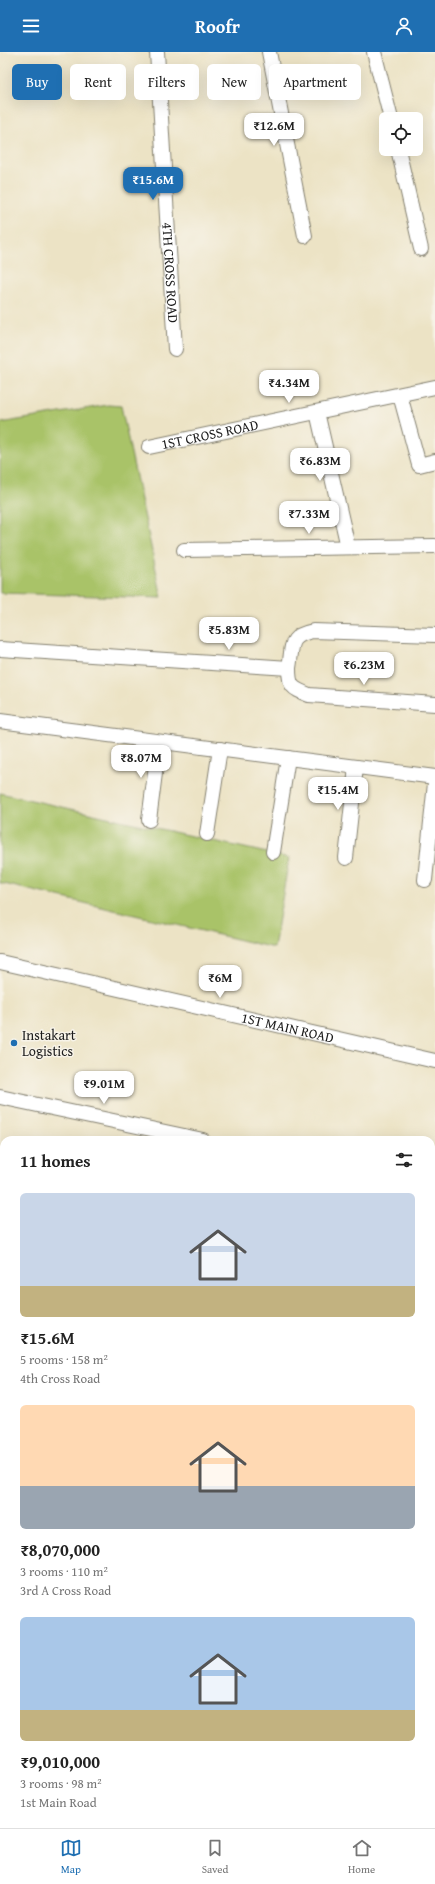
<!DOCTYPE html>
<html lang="en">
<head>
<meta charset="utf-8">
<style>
	body { margin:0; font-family:"Gentium Book Plus",serif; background:#f6f6f6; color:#222; height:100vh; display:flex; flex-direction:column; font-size:15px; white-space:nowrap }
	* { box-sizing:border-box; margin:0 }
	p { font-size:13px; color:#767676 }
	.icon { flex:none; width:22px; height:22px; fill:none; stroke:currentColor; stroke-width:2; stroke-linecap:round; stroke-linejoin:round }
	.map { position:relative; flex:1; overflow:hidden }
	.details { position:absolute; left:0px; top:1084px; width:435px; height:692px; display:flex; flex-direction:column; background:#fff; border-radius:12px 12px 0 0; box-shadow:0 4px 16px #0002 }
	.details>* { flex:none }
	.top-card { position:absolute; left:12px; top:12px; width:411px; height:36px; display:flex; gap:8px }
	.buttons { position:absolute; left:379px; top:60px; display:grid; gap:8px }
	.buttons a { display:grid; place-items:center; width:44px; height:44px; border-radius:6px; background:#fff; box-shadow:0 4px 16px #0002; font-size:20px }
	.price { position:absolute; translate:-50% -34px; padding:0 9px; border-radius:8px; background:#fff; color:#222; font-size:13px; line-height:26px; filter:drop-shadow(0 1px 2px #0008) }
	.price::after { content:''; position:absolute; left:50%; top:24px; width:12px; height:9px; margin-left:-6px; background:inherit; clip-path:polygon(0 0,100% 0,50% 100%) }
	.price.active { background:#1f6fb2; color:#fff }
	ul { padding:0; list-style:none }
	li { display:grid; align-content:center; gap:8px; height:212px; padding:0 20px }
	li span { display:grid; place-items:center; height:124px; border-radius:6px; color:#555 }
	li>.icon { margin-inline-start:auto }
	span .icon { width:72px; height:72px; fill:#fffc; stroke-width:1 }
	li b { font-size:17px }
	h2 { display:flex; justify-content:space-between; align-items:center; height:48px; padding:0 20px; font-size:17px }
	.tag { padding:0 14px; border-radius:6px; background:#fff; box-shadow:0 4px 16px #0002; font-size:14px; line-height:36px }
	.tag.active { background:#1f6fb2; color:#fff }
	header { display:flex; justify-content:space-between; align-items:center; height:52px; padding:0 20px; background:#1f6fb2; color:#fff; font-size:18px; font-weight:600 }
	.menu { display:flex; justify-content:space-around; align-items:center; height:56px; border-top:1px solid #e0e0e0; background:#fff; font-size:11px; color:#767676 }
	.menu a { display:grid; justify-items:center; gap:2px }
	.menu .active { color:#1f6fb2 }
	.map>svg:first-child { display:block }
</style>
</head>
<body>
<header><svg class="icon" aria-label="menu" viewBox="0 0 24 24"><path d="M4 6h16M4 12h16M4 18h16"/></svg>Roofr<svg class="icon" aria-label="person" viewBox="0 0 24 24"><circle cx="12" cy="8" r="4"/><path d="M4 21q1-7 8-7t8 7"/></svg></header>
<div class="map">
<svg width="435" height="1776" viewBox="0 0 435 1776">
	<rect width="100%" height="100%" fill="#f7f3e8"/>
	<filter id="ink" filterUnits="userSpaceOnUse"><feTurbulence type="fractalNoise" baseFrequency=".025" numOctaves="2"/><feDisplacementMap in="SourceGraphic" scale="8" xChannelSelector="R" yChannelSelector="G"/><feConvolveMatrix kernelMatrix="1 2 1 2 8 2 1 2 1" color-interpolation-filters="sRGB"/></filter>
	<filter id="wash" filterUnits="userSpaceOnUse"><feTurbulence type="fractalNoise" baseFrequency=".012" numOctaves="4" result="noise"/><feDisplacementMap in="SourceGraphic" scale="16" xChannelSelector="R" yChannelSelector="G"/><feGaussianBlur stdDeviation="0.9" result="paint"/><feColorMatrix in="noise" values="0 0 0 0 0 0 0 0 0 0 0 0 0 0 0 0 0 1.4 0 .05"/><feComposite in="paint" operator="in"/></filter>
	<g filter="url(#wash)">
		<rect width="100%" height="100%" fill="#ece3c5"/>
		<path fill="#a9c368" stroke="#627042" d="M 108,353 L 121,354 L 162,546 L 0,541 L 0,371 Z
			M 0,741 L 289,806 L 274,896 L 0,831 Z"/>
	</g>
	<g filter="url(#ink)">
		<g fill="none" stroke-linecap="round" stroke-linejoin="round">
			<defs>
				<g id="street">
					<path id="s1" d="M 157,0 L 175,297"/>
					<path d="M 269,0 L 305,184"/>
					<path d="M 374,0 L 391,67"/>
					<path d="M 398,97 L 421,197"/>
					<path d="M 400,343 L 419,413 L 435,409"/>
					<path d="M 317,360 L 348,495"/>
					<path id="s2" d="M 149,395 L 435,335"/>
					<path d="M 184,498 L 435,494"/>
					<path d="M 0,597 L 289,616 C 293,593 288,584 313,579 L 435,583"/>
					<path d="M 289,616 C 289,635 292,636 309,643 L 435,652"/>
					<path d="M 0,669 L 435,725"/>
					<path d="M 149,768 L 159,690"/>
					<path d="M 207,782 L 220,697"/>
					<path d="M 273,800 L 288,706"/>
					<path d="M 346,806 L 356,715"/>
					<path d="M 425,828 L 435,731"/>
					<path id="s3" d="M 0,910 L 435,1009"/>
					<path d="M 0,1045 L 203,1088"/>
					<path d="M 431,1137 L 435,1138"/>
					<path d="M 0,1228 L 4,1229"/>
					<path d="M 431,1322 L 435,1322"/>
					<path d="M 0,1341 L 4,1342"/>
					<path d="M 0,1438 L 4,1439"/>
					<path d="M 431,1542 L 435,1543"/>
					<path d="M 0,1561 L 4,1562"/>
					<path d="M 0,1740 L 4,1741"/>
					<path d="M 93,1776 L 94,1772"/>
					<path d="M 290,1776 L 293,1772"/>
				</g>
				<path id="secondary" d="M 0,1642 L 4,1643
					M 312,1772 L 321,1776"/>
			</defs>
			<use href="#street" stroke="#848070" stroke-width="16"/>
			<use href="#secondary" stroke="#848070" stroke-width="21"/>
			<use href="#street" stroke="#fff" stroke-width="14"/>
			<use href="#secondary" stroke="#fce5d0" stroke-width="19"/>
		</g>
	</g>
	<circle fill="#1f6fb2" stroke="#f7f3e8" stroke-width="1.5" cx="14" cy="991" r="4"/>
	<g text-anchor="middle" stroke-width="3" stroke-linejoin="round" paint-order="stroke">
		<g font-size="14" fill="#1c1c1c" stroke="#f7f3e8">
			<text dy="5" stroke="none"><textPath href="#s1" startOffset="221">4TH CROSS ROAD</textPath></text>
			<text dy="5" stroke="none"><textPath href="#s2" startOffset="62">1ST CROSS ROAD</textPath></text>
			<text dy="5" stroke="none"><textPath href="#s3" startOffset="295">1ST MAIN ROAD</textPath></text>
		</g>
		<g font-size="14" fill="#1c1c1c" stroke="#f7f3e8" text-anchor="start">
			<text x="22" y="988">Instakart<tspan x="22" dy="16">Logistics</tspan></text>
		</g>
	</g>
</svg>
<div class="buttons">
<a><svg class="icon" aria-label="locate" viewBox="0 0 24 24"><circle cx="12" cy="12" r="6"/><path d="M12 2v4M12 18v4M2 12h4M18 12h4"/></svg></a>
</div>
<b class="price" style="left:274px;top:95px">₹12.6M</b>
<b class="price active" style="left:153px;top:149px">₹15.6M</b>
<b class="price" style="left:289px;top:352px">₹4.34M</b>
<b class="price" style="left:320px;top:430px">₹6.83M</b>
<b class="price" style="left:309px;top:483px">₹7.33M</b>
<b class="price" style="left:229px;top:599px">₹5.83M</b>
<b class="price" style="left:364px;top:634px">₹6.23M</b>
<b class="price" style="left:141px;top:727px">₹8.07M</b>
<b class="price" style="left:338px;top:759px">₹15.4M</b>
<b class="price" style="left:220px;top:947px">₹6M</b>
<b class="price" style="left:104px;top:1053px">₹9.01M</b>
<div class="top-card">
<a class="tag active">Buy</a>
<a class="tag">Rent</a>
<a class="tag">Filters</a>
<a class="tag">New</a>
<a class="tag">Apartment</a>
</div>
<section class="details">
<h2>11 homes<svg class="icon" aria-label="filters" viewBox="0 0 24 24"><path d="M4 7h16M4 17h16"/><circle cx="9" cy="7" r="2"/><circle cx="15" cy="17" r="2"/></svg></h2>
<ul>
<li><span style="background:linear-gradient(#c9d6e8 75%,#c2b280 0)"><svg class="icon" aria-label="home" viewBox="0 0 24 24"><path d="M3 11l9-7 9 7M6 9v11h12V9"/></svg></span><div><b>₹15.6M</b><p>5 rooms · 158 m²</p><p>4th Cross Road</p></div></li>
<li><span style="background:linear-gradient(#ffd9b3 65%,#9aa5b1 0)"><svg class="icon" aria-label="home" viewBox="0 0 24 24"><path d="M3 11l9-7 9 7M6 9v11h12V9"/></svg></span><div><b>₹8,070,000</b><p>3 rooms · 110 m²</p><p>3rd A Cross Road</p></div></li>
<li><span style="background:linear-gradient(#a9c7e8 75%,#c2b280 0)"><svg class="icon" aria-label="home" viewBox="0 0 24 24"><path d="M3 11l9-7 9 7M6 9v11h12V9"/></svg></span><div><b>₹9,010,000</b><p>3 rooms · 98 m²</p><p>1st Main Road</p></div></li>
</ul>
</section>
</div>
<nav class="menu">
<a class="active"><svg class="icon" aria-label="map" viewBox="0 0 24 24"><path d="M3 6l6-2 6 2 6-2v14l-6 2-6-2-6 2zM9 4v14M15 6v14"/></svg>Map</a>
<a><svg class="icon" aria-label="saved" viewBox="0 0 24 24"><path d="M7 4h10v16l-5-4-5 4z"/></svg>Saved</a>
<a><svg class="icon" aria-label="home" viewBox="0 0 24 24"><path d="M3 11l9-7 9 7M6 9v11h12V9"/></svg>Home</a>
</nav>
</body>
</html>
